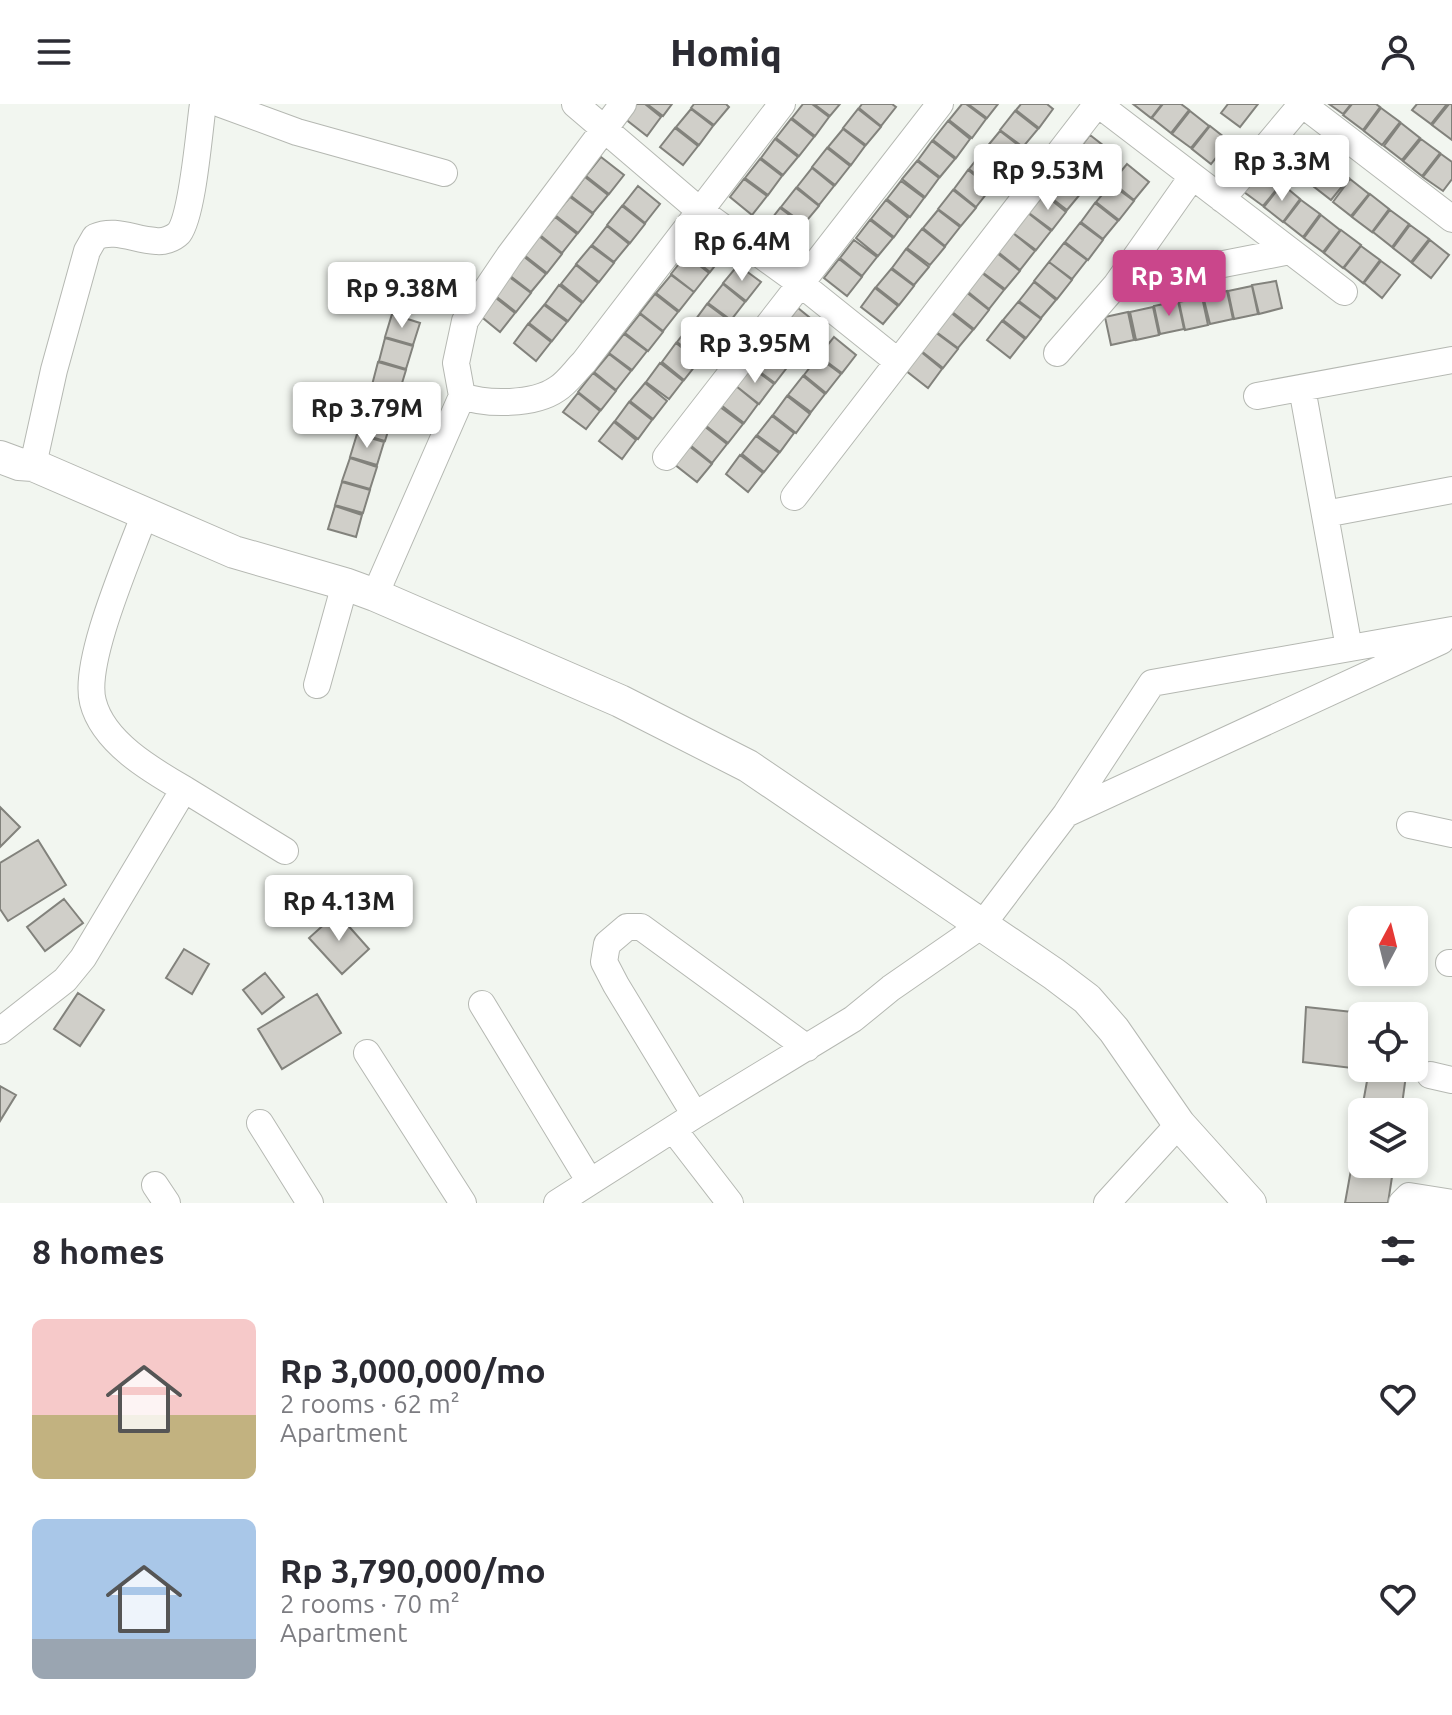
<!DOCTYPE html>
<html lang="en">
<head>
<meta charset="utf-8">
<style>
	body { margin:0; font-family:Ubuntu,sans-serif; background:#f7f7f7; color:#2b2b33; height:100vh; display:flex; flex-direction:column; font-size:30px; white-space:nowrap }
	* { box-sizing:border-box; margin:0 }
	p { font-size:26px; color:#7c7c81 }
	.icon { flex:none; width:44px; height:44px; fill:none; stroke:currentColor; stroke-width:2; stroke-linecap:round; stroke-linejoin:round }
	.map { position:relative; height:1099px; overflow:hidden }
	.panel { display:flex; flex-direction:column; background:#fff; flex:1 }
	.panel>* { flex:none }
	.needle { width:52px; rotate:7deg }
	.controls { position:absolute; left:1348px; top:802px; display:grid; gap:16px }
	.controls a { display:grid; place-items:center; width:80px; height:80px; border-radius:12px; background:#fff; box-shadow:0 4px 12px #0003; font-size:40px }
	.price { position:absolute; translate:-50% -68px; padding:0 18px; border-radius:8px; background:#fff; color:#222; font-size:26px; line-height:52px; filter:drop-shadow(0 2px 4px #0008) }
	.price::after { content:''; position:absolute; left:50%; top:48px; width:24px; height:18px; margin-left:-12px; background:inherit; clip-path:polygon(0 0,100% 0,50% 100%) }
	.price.active { background:#ca468b; color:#fff }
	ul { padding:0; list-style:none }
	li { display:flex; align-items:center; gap:24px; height:200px; padding:0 32px }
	li span { display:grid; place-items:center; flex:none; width:224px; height:160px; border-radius:12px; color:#555 }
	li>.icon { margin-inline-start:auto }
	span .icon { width:96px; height:96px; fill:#fffc; stroke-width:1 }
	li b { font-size:34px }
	h2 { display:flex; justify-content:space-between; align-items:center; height:96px; padding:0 32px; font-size:34px }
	header { display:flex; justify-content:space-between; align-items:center; height:104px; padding:0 32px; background:#fff; font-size:36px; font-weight:800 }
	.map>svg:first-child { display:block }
</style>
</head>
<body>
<header><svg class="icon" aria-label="menu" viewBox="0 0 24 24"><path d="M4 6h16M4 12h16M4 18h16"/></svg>Homiq<svg class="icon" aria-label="person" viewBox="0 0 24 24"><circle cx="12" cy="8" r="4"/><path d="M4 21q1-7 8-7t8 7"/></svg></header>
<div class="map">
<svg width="1452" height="1099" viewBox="0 0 1452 1099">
	<rect width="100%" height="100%" fill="#f2f6f0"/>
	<path fill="#d0cfc9" stroke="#82827c" stroke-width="2" d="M 635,0 L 645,0 L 661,13 L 647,32 L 624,14 Z
		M 647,0 L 672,0 L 663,12 Z
		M 694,0 L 726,0 L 729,3 L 714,21 L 691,4 Z
		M 803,0 L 812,0 L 829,13 L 815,32 L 792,14 Z
		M 814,0 L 840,0 L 830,12 Z
		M 862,0 L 892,0 L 896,3 L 881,22 L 859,4 Z
		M 962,0 L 966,0 L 986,15 L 972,34 L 949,16 Z
		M 968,0 L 998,0 L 987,14 Z
		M 1021,0 L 1047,0 L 1053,5 L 1039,24 L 1016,6 Z
		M 1133,0 L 1162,0 L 1151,14 Z
		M 1163,0 L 1181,0 L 1189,6 L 1171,29 L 1152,14 Z
		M 1228,0 L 1258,0 L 1240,23 L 1221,9 Z
		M 1329,0 L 1351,0 L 1343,10 Z
		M 1352,0 L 1376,0 L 1380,3 L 1363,26 L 1343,11 Z
		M 1417,0 L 1447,0 L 1431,20 L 1412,6 Z
		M 1449,0 L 1452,0 L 1452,36 L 1432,21 Z
		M 1381,4 L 1400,18 L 1382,41 L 1364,27 Z
		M 691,5 L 713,22 L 699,41 L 676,23 Z
		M 858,5 L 881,23 L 866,41 L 843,24 Z
		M 1015,7 L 1038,25 L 1023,43 L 1000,26 Z
		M 1190,7 L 1209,22 L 1191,44 L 1172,30 Z
		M 791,15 L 814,33 L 799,52 L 776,34 Z
		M 948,17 L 970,35 L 956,54 L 933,36 Z
		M 1401,19 L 1420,34 L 1402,56 L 1384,42 Z
		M 1210,22 L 1229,37 L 1211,60 L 1192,45 Z
		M 675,24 L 698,42 L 683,61 L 660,43 Z
		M 843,25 L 865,42 L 851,61 L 828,43 Z
		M 1000,27 L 1022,44 L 1007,63 L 985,45 Z
		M 1290,29 L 1310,43 L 1292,66 L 1273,52 Z
		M 1090,31 L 1113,49 L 1098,67 L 1076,49 Z
		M 775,35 L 798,53 L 783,71 L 761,54 Z
		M 1421,35 L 1440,49 L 1422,72 L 1403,57 Z
		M 932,37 L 955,55 L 940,73 L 918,56 Z
		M 827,44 L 850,62 L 835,81 L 812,63 Z
		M 1311,44 L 1329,58 L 1312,81 L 1293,67 Z
		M 984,46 L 1007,64 L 992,83 L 969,65 Z
		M 1075,50 L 1097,68 L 1083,87 L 1060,69 Z
		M 1441,50 L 1452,58 L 1452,75 L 1443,87 L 1423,73 Z
		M 601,53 L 624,71 L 609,90 L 586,72 Z
		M 760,55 L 782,72 L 768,91 L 745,74 Z
		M 917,57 L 939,74 L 925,93 L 902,75 Z
		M 1127,60 L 1149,78 L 1134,96 L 1112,78 Z
		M 1330,60 L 1349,74 L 1331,96 L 1313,82 Z
		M 812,64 L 834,82 L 819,101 L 797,83 Z
		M 1261,65 L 1281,80 L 1263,102 L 1244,88 Z
		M 968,66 L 991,84 L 976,103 L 954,85 Z
		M 1059,70 L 1082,88 L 1067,106 L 1045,89 Z
		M 585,73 L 608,91 L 593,109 L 571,92 Z
		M 744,75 L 767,92 L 752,111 L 730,93 Z
		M 1350,75 L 1369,90 L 1351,112 L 1333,98 Z
		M 901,77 L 924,94 L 910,113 L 887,95 Z
		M 1111,80 L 1134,97 L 1119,116 L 1096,98 Z
		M 1282,80 L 1300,95 L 1283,118 L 1264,103 Z
		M 638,82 L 660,100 L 645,119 L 623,101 Z
		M 796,84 L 819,102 L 804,120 L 781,103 Z
		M 953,86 L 976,104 L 961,122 L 938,105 Z
		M 1044,90 L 1066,108 L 1052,126 L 1029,109 Z
		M 1370,90 L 1389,105 L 1372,128 L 1352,113 Z
		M 570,93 L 593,110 L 578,129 L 555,111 Z
		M 886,96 L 908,114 L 894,133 L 871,115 Z
		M 1301,96 L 1320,110 L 1303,133 L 1284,118 Z
		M 1095,99 L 1118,117 L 1103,135 L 1081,118 Z
		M 622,102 L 645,120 L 630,139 L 607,121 Z
		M 780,104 L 803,121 L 788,140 L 766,122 Z
		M 938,106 L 960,123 L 945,142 L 923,124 Z
		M 1390,106 L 1409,120 L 1392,143 L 1373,128 Z
		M 1028,109 L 1051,127 L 1036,146 L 1013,129 Z
		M 1321,111 L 1340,126 L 1323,148 L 1304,134 Z
		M 555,113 L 577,130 L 562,149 L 540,131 Z
		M 870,116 L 893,134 L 878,152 L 856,134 Z
		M 1080,119 L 1103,136 L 1088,156 L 1065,138 Z
		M 1410,121 L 1429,135 L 1411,158 L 1393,144 Z
		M 607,122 L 629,140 L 614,158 L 592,141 Z
		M 922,125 L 945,143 L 930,161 L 907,144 Z
		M 1341,126 L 1361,141 L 1343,164 L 1324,149 Z
		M 1013,129 L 1035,147 L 1020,166 L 998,148 Z
		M 702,131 L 725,149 L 710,168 L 687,150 Z
		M 539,132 L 562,150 L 547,169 L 524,151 Z
		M 854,136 L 877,153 L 862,172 L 840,154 Z
		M 1430,136 L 1449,151 L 1431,174 L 1412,159 Z
		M 1064,139 L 1087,156 L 1072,175 L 1049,158 Z
		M 591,142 L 614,159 L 599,178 L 576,160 Z
		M 1361,142 L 1380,156 L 1363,179 L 1344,164 Z
		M 906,145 L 929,163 L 914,181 L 892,164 Z
		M 997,149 L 1020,167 L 1005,185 L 982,168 Z
		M 686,151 L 709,169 L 694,188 L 671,170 Z
		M 523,152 L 546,170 L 531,188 L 509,171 Z
		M 839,155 L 862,173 L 847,192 L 824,174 Z
		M 1381,157 L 1400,171 L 1382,194 L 1364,179 Z
		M 1049,158 L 1072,176 L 1057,195 L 1034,177 Z
		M 576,161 L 598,179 L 583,198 L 561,180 Z
		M 738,161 L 761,178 L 746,197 L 723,179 Z
		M 891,165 L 914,182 L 899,201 L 876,183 Z
		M 982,169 L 1004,186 L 989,205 L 967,187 Z
		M 671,171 L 694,188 L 679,207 L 656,189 Z
		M 508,172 L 531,189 L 516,208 L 493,190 Z
		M 1276,177 L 1282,204 L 1259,210 L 1252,181 Z
		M 1034,178 L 1056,196 L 1041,214 L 1019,197 Z
		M 723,180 L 745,198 L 731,216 L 708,199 Z
		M 559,181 L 582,199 L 568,217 L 545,200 Z
		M 1252,182 L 1258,210 L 1234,215 L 1228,187 Z
		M 875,184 L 898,202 L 883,220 L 861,203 Z
		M 1227,187 L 1233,215 L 1210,220 L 1203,192 Z
		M 966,188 L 989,206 L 974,225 L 951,207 Z
		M 655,190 L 678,208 L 663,227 L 640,209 Z
		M 492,191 L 515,209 L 500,228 L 478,210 Z
		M 1202,193 L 1208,221 L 1185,226 L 1179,198 Z
		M 1178,197 L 1184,225 L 1160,230 L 1154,202 Z
		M 1018,198 L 1041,215 L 1026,234 L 1003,216 Z
		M 707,200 L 730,217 L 715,236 L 693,219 Z
		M 544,201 L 567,218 L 552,237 L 529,219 Z
		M 1153,203 L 1159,231 L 1136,236 L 1130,208 Z
		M 798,204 L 820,222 L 806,240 L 783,223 Z
		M 950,208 L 973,226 L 958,244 L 935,227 Z
		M 1128,208 L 1134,236 L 1111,241 L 1105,213 Z
		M 392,210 L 420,219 L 413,241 L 385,233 Z
		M 640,210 L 663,228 L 648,247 L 625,229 Z
		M 1002,217 L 1025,235 L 1010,254 L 987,236 Z
		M 692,219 L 714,237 L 700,256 L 677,238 Z
		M 528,220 L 551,238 L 536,257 L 514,239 Z
		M 782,224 L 805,241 L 790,260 L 767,242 Z
		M 935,228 L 958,245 L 943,264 L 920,246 Z
		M 624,230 L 647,247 L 632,266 L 609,249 Z
		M 834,233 L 856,251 L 842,269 L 819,252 Z
		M 385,234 L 413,242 L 406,265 L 379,257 Z
		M 676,239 L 699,257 L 684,276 L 662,258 Z
		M 767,243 L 789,261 L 775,279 L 752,262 Z
		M 920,247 L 942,265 L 928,284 L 905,266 Z
		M 609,250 L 631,267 L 616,286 L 594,268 Z
		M 818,253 L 841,270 L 826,289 L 804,271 Z
		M 378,258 L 406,266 L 399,289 L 372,281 Z
		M 660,259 L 683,277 L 669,295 L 646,278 Z
		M 751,263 L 774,280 L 759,300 L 736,282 Z
		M 593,269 L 616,287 L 601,306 L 578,288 Z
		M 803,272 L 825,290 L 811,308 L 788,291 Z
		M 645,279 L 667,297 L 653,315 L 630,297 Z
		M 371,282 L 399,290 L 392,313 L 364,305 Z
		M 736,282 L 758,300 L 744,319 L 721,301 Z
		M 578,289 L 600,307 L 586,325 L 563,308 Z
		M 787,292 L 810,310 L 796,329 L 773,311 Z
		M 629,298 L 652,316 L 638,335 L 615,317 Z
		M 720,303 L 743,320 L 728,339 L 705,321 Z
		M 364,306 L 392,314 L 385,337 L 357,329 Z
		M 772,312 L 794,329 L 780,348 L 757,331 Z
		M 614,318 L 636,336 L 622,355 L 599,337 Z
		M 704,322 L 727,340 L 712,359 L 690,341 Z
		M 357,330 L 384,338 L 377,361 L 350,353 Z
		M 756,332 L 779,349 L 764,368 L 742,350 Z
		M 689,342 L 712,360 L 697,378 L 674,360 Z
		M 740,351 L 763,369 L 748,388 L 726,370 Z
		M 350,354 L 377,363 L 370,385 L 342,377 Z
		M 342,378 L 370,386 L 363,409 L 335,401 Z
		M 335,402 L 362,411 L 356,433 L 328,425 Z
		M 0,703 L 20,723 L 0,743 Z
		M 38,736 L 66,781 L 8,817 L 0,805 L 0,759 Z
		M 64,795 L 83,819 L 45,847 L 27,823 Z
		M 337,809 L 369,845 L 342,870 L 309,834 Z
		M 184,845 L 209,860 L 192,890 L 166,874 Z
		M 265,869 L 284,893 L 262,910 L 243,886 Z
		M 78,889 L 104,906 L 80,942 L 54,925 Z
		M 317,890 L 341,929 L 282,965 L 258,925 Z
		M 1306,903 L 1390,912 L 1362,912 L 1362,964 L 1407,964 L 1401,1008 L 1362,1008 L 1362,1060 L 1394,1060 L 1388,1099 L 1345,1099 L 1369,966 L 1303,958 Z
		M 0,982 L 16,991 L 0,1017 Z"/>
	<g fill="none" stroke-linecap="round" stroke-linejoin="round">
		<defs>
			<path id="minor" d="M 221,0 L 297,28 L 444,69
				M 575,0 L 699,106 L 801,180 L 897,257
				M 1098,0 L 1344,188
				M 1302,0 L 1452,115
				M 1222,95 L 1302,0
				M 1116,181 L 1290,147
				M 1057,249 L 1116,181 L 1192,73
				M 1302,284 L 1349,544
				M 462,292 C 487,301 534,301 557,285 C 567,279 575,267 584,258 L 782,0
				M 1257,292 L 1452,256
				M 666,353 L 940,0
				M 33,361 L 54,266 L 87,147 L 95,133 C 116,124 134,136 156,137 C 163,138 173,135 179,129 C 193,110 199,27 203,0
				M 794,393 L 1097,0
				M 1325,410 L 1452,386
				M 375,491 L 462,292 L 456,259 L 465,217 L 509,152 L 623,0
				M 317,581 L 345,480
				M 184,685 L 285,747
				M 1066,710 L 1441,537
				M 1410,721 L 1452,730
				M 1449,859 L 1452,859
				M 482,900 L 590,1078
				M 0,927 L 65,876 L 83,854 L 184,685 C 151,666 103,638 93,598 C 82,558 130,451 145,409
				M 367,949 L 463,1099
				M 1430,971 L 1452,976
				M 695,1011 L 616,881 L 604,858 L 607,840 L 627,823 L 641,823 L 807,944
				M 260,1019 L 310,1099
				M 673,1025 L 730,1099
				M 155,1081 L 167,1099
				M 557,1099 L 695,1011 L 853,915 L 891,884 L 982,821 L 1066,710 L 1152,579 L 1452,526
				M 1107,1099 L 1179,1020
				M 1402,1099 L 1409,1092 L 1452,1099"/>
			<path id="tertiary" d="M 0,353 L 19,360 L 33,361 L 234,448 L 345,480 L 375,491 L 620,597 L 748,662 L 1054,870 L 1087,895 L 1114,926 L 1179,1020 L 1250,1099"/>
		</defs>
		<use href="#minor" stroke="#b5b8b2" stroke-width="28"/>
		<use href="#tertiary" stroke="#b5b8b2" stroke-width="34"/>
		<use href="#minor" stroke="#fff" stroke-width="26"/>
		<use href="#tertiary" stroke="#fff" stroke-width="32"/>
	</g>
</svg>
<div class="controls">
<a><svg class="needle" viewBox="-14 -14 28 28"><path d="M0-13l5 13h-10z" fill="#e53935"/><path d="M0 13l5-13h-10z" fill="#7c7c81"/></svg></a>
<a><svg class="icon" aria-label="locate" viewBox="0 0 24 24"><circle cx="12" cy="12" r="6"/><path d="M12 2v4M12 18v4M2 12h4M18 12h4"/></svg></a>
<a><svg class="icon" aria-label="layers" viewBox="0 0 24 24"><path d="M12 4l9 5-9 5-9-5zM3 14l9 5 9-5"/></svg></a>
</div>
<b class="price" style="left:1282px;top:99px">Rp 3.3M</b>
<b class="price" style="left:1048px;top:108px">Rp 9.53M</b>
<b class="price" style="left:742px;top:179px">Rp 6.4M</b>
<b class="price active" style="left:1169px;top:214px">Rp 3M</b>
<b class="price" style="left:402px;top:226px">Rp 9.38M</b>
<b class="price" style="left:755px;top:281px">Rp 3.95M</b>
<b class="price" style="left:367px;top:346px">Rp 3.79M</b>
<b class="price" style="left:339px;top:839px">Rp 4.13M</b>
</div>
<section class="panel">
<h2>8 homes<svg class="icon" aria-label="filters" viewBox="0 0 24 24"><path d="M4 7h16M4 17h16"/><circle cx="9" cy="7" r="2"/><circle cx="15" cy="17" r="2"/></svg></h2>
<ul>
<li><span style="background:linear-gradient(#f6c9c9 60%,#c2b280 0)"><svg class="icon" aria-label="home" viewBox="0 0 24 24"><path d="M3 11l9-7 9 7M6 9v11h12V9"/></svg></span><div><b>Rp 3,000,000/mo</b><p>2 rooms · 62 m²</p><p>Apartment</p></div><svg class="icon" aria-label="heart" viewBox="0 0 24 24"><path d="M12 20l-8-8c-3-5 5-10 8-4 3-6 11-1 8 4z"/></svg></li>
<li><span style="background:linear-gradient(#a9c7e8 75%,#9aa5b1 0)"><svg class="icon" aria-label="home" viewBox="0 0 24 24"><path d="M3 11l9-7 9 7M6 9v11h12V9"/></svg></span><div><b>Rp 3,790,000/mo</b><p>2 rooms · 70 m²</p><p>Apartment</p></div><svg class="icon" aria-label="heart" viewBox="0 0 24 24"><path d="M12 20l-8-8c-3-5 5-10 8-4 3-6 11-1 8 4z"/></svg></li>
</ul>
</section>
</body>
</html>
